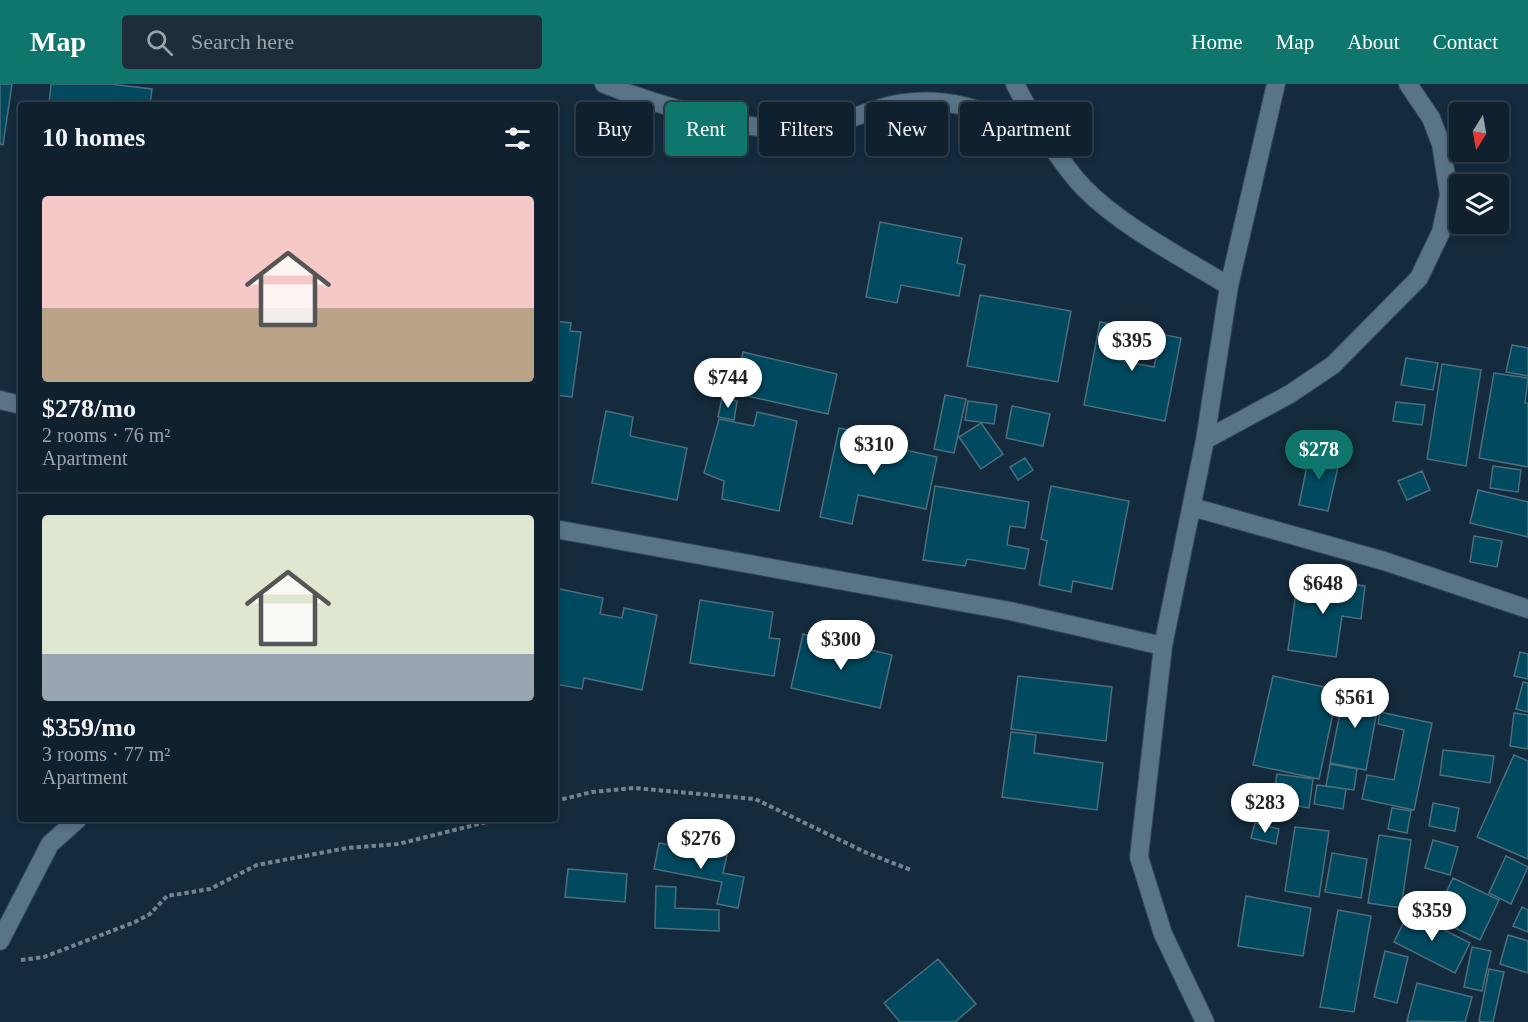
<!DOCTYPE html>
<html lang="en">
<head>
<meta charset="utf-8">
<style>
	body { margin:0; font-family:Georgia,serif; background:#1d2d3a; color:#f1f3f6; height:100vh; display:flex; flex-direction:column; font-size:22px; white-space:nowrap }
	* { box-sizing:border-box; margin:0 }
	p { font-size:20px; color:#9ba3aa }
	.icon { flex:none; width:33px; height:33px; fill:none; stroke:currentColor; stroke-width:2; stroke-linecap:round; stroke-linejoin:round }
	.map { position:relative; flex:1; overflow:hidden }
	.details { position:absolute; left:18px; top:18px; width:540px; height:720px; display:flex; flex-direction:column; background:#0f202e; border-radius:6px; box-shadow:0 3px 9px #0003,0 0 0 2px #2f3e4a }
	.details>* { flex:none }
	.guide { position:absolute; left:576px; top:18px; width:570px; height:54px; display:flex; gap:12px }
	.needle { width:39px; rotate:191deg }
	.tools { position:absolute; left:1449px; top:18px; display:grid; gap:12px }
	.tools a { display:grid; place-items:center; width:60px; height:60px; border-radius:6px; background:#0f202e; box-shadow:0 3px 9px #0003,0 0 0 2px #2f3e4a; font-size:30px }
	.price { position:absolute; translate:-50% -51px; padding:0 14px; border-radius:21px; background:#fff; color:#222; font-size:20px; line-height:39px; filter:drop-shadow(0 2px 3px #0008) }
	.price::after { content:''; position:absolute; left:50%; top:36px; width:18px; height:14px; margin-left:-9px; background:inherit; clip-path:polygon(0 0,100% 0,50% 100%) }
	.price.active { background:#0f766e; color:#fff }
	ul { padding:0; list-style:none }
	li { display:grid; align-content:center; gap:12px; height:318px; padding:0 24px }
	li+li { border-top:2px solid #2f3e4a }
	li span { display:grid; place-items:center; height:186px; border-radius:6px; color:#555 }
	li>.icon { margin-inline-start:auto }
	span .icon { width:108px; height:108px; fill:#fffc; stroke-width:1 }
	li b { font-size:26px }
	h2 { display:flex; justify-content:space-between; align-items:center; height:72px; padding:0 24px; font-size:26px }
	.tag { padding:0 21px; border-radius:6px; background:#0f202e; box-shadow:0 3px 9px #0003,0 0 0 2px #2f3e4a; font-size:21px; line-height:54px }
	.tag.active { background:#0f766e; color:#fff }
	header { display:flex; align-items:center; gap:36px; box-sizing:border-box; height:84px; padding:0 30px; background:#0f766e; color:#fff }
	header strong { font-size:28px }
	nav { display:flex; gap:33px; margin-inline-start:auto; font-size:21px }
	.search { width:420px; height:54px; background:#1d2d3a; display:flex; align-items:center; gap:15px; box-sizing:border-box; padding:0 21px; border-radius:6px; color:#9ba3aa; font-size:22px }
	.map>svg:first-child { display:block }
</style>
</head>
<body>
<header>
<strong>Map</strong>
<div class="search"><svg class="icon" aria-label="search" viewBox="0 0 24 24"><circle cx="10" cy="10" r="6"/><path d="M15 15l6 6"/></svg>Search here</div>
<nav><a>Home</a><a>Map</a><a>About</a><a>Contact</a></nav>
</header>
<div class="map">
<svg width="1528" height="938" viewBox="0 0 1528 938">
	<rect width="100%" height="100%" fill="#142b3d"/>
	<path fill="#00495f" stroke="#4d6e7c" stroke-width="1.5" fill-rule="evenodd" d="M 0,0 L 12,0 L 3,61 L 0,60 Z
		M 51,0 L 110,0 L 152,5 L 150,21 L 49,21 Z
		M 880,138 L 962,154 L 957,179 L 965,181 L 959,212 L 901,201 L 897,219 L 866,213 Z
		M 980,211 L 1071,227 L 1058,298 L 967,282 Z
		M 555,237 L 571,239 L 570,247 L 581,248 L 572,313 L 555,311 Z
		M 1100,238 L 1181,254 L 1165,337 L 1084,321 ZM 1123,249 L 1160,256 L 1154,283 L 1118,276 Z
		M 1512,261 L 1528,264 L 1528,292 L 1506,288 Z
		M 743,268 L 837,290 L 828,330 L 734,309 Z
		M 1406,274 L 1438,279 L 1433,306 L 1401,301 Z
		M 1442,280 L 1481,286 L 1466,382 L 1427,375 Z
		M 1494,289 L 1528,294 L 1525,319 L 1528,319 L 1528,383 L 1479,374 Z
		M 945,311 L 966,315 L 954,369 L 934,365 Z
		M 722,314 L 737,317 L 734,336 L 718,333 Z
		M 968,317 L 997,321 L 994,340 L 965,336 Z
		M 1396,318 L 1425,321 L 1422,341 L 1393,337 Z
		M 1012,322 L 1050,330 L 1043,362 L 1006,354 Z
		M 606,327 L 633,333 L 630,352 L 687,364 L 677,416 L 592,399 Z
		M 757,328 L 797,337 L 779,427 L 722,415 L 724,397 L 704,389 L 719,335 L 754,342 Z
		M 981,339 L 1003,370 L 981,385 L 959,353 Z
		M 839,344 L 874,351 L 873,359 L 937,373 L 926,425 L 858,411 L 852,440 L 820,433 Z
		M 1310,367 L 1340,374 L 1328,427 L 1299,421 Z
		M 1025,374 L 1033,386 L 1018,396 L 1010,383 Z
		M 1493,382 L 1521,386 L 1518,408 L 1490,404 Z
		M 1422,387 L 1430,406 L 1407,416 L 1398,397 Z
		M 935,402 L 1029,418 L 1025,444 L 1010,442 L 1007,461 L 1029,465 L 1025,485 L 967,475 L 965,482 L 923,476 Z
		M 1051,402 L 1129,417 L 1112,505 L 1073,497 L 1071,508 L 1039,501 L 1047,457 L 1041,455 Z
		M 1478,406 L 1528,418 L 1528,453 L 1470,439 Z
		M 1474,452 L 1502,457 L 1497,483 L 1470,478 Z
		M 1298,493 L 1365,502 L 1361,535 L 1342,532 L 1336,573 L 1288,566 Z
		M 555,504 L 603,514 L 600,530 L 622,534 L 624,524 L 657,531 L 642,606 L 584,594 L 582,605 L 555,600 Z
		M 700,516 L 773,528 L 769,554 L 780,555 L 774,592 L 690,579 Z
		M 803,550 L 892,571 L 880,624 L 791,604 Z
		M 1520,568 L 1528,570 L 1528,595 L 1514,592 Z
		M 1018,592 L 1112,603 L 1106,657 L 1011,645 Z
		M 1273,592 L 1338,606 L 1319,695 L 1253,681 Z
		M 1523,598 L 1528,599 L 1528,628 L 1516,625 Z
		M 1345,604 L 1380,611 L 1366,686 L 1330,679 Z
		M 1380,628 L 1432,639 L 1414,726 L 1362,715 L 1367,691 L 1394,696 L 1404,646 L 1378,640 Z
		M 1514,629 L 1528,631 L 1528,665 L 1510,662 Z
		M 1011,648 L 1036,651 L 1034,669 L 1103,679 L 1097,726 L 1002,713 Z
		M 1443,666 L 1494,672 L 1490,699 L 1440,691 Z
		M 1514,671 L 1528,677 L 1528,775 L 1477,753 Z
		M 1330,680 L 1357,685 L 1354,706 L 1326,702 Z
		M 1277,690 L 1313,695 L 1309,724 L 1273,718 Z
		M 1317,701 L 1346,705 L 1343,725 L 1314,720 Z
		M 1433,719 L 1459,724 L 1455,747 L 1429,742 Z
		M 1392,724 L 1411,727 L 1407,749 L 1388,745 Z
		M 1255,739 L 1279,745 L 1276,760 L 1251,754 Z
		M 1295,743 L 1329,747 L 1319,813 L 1285,807 Z
		M 1379,751 L 1411,756 L 1401,824 L 1368,819 Z
		M 1433,756 L 1458,763 L 1450,791 L 1425,784 Z
		M 659,759 L 727,771 L 723,789 L 744,793 L 738,824 L 717,820 L 722,798 L 654,785 Z
		M 1332,769 L 1367,775 L 1361,814 L 1325,808 Z
		M 1506,772 L 1528,783 L 1511,820 L 1489,809 Z
		M 568,785 L 627,790 L 625,818 L 565,813 Z
		M 1453,794 L 1499,816 L 1480,856 L 1434,834 Z
		M 656,802 L 676,803 L 675,824 L 719,826 L 719,847 L 655,844 Z
		M 1246,812 L 1311,824 L 1303,872 L 1238,862 Z
		M 1522,823 L 1528,826 L 1528,848 L 1513,842 Z
		M 1338,826 L 1371,832 L 1354,928 L 1320,923 Z
		M 1409,828 L 1470,859 L 1455,889 L 1394,858 Z
		M 1508,851 L 1528,857 L 1528,889 L 1500,880 Z
		M 1472,863 L 1491,867 L 1482,907 L 1464,903 Z
		M 1385,867 L 1408,873 L 1397,919 L 1374,913 Z
		M 938,875 L 976,920 L 955,938 L 900,938 L 884,919 Z
		M 1489,885 L 1504,888 L 1493,938 L 1484,938 L 1479,937 Z
		M 1417,899 L 1472,913 L 1465,938 L 1407,937 Z"/>
	<g fill="none" stroke-linecap="round" stroke-linejoin="round">
		<defs>
			<path id="minor" d="M 604,0 C 653,20 742,46 795,46 C 829,46 859,29 892,21 C 955,8 993,32 1049,56
				M 1015,0 C 1030,30 1061,80 1084,104 C 1121,142 1183,174 1229,202
				M 0,316 L 21,321
				M 1205,356 L 1290,310 L 1333,281 L 1419,194 L 1441,148 L 1449,111 L 1441,60 L 1431,34 L 1408,0
				M 1192,423 L 1384,477 L 1528,525
				M 555,445 L 1010,527 L 1163,562
				M 0,857 L 50,760 L 78,735
				M 1205,938 L 1163,850 L 1139,773 L 1163,562 L 1205,356 L 1229,202 L 1276,0"/>
		</defs>
		<use href="#minor" stroke="#344655" stroke-width="20"/>
		<path stroke="#728493" stroke-width="4" stroke-dasharray="4.5 3" stroke-linecap="butt" d="M 555,717 L 592,708 L 634,704 L 755,715 L 867,769 L 911,786
			M 21,876 L 44,873 L 135,838 L 150,830 L 167,812 L 210,805 L 257,781 L 347,764 L 398,760 L 499,735"/>
		<use href="#minor" stroke="#597387" stroke-width="18"/>
	</g>
</svg>
<div class="tools">
<a><svg class="needle" viewBox="-14 -14 28 28"><path d="M0-13l5 13h-10z" fill="#e53935"/><path d="M0 13l5-13h-10z" fill="#9ba3aa"/></svg></a>
<a><svg class="icon" aria-label="layers" viewBox="0 0 24 24"><path d="M12 4l9 5-9 5-9-5zM3 14l9 5 9-5"/></svg></a>
</div>
<b class="price" style="left:1132px;top:288px">$395</b>
<b class="price" style="left:728px;top:325px">$744</b>
<b class="price" style="left:874px;top:392px">$310</b>
<b class="price active" style="left:1319px;top:397px">$278</b>
<b class="price" style="left:1323px;top:531px">$648</b>
<b class="price" style="left:841px;top:587px">$300</b>
<b class="price" style="left:1355px;top:645px">$561</b>
<b class="price" style="left:1265px;top:750px">$283</b>
<b class="price" style="left:701px;top:786px">$276</b>
<b class="price" style="left:1432px;top:858px">$359</b>
<div class="guide">
<a class="tag">Buy</a>
<a class="tag active">Rent</a>
<a class="tag">Filters</a>
<a class="tag">New</a>
<a class="tag">Apartment</a>
</div>
<section class="details">
<h2>10 homes<svg class="icon" aria-label="filters" viewBox="0 0 24 24"><path d="M4 7h16M4 17h16"/><circle cx="9" cy="7" r="2"/><circle cx="15" cy="17" r="2"/></svg></h2>
<ul>
<li><span style="background:linear-gradient(#f6c9c9 60%,#b9a48a 0)"><svg class="icon" aria-label="home" viewBox="0 0 24 24"><path d="M3 11l9-7 9 7M6 9v11h12V9"/></svg></span><div><b>$278/mo</b><p>2 rooms · 76 m²</p><p>Apartment</p></div></li>
<li><span style="background:linear-gradient(#dfe7d0 75%,#9aa5b1 0)"><svg class="icon" aria-label="home" viewBox="0 0 24 24"><path d="M3 11l9-7 9 7M6 9v11h12V9"/></svg></span><div><b>$359/mo</b><p>3 rooms · 77 m²</p><p>Apartment</p></div></li>
</ul>
</section>
</div>
</body>
</html>
